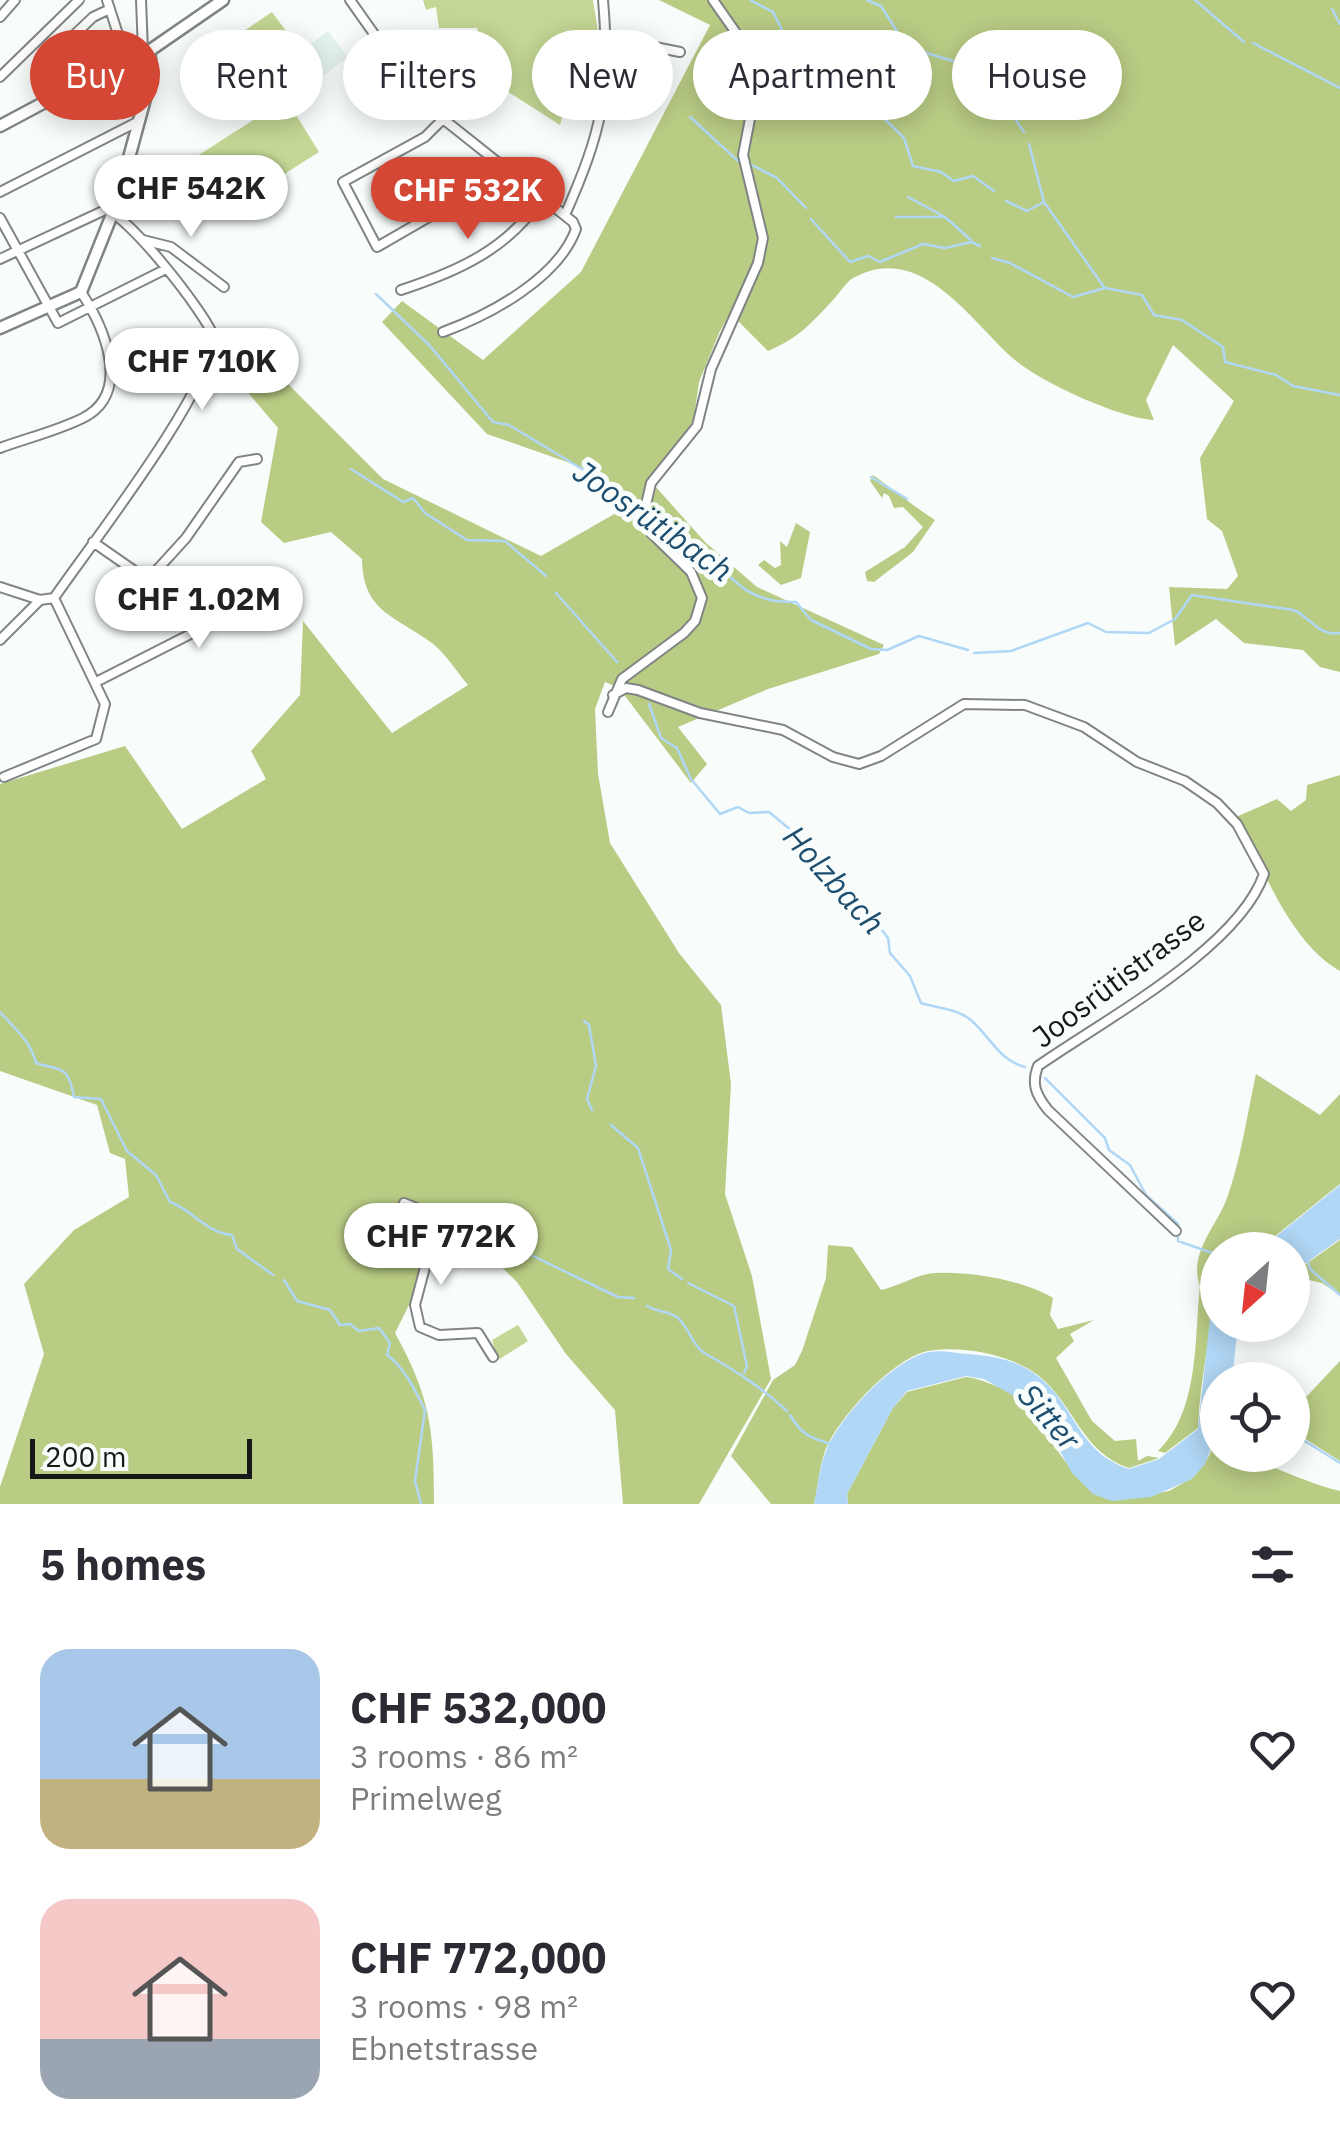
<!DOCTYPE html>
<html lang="en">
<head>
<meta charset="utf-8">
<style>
	body { margin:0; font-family:"IBM Plex Sans",sans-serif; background:#f2f2f3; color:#2b2b33; height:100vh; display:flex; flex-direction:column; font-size:38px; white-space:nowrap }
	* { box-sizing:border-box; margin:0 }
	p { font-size:32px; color:#7c7c81 }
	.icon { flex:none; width:55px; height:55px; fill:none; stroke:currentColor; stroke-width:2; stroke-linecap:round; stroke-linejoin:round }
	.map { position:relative; height:1504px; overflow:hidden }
	.side { display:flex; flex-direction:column; background:#fff; flex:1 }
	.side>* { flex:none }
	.hud { position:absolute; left:30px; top:30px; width:1280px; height:90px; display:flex; gap:20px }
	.needle { width:65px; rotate:207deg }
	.controls { position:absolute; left:1200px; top:1232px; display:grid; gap:20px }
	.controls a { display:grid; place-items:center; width:110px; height:110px; border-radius:50%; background:#fff; box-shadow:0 5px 25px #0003; font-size:50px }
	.scale { position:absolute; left:30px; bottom:25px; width:222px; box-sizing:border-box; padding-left:10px; border:5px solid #171918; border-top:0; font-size:28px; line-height:35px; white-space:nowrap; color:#171918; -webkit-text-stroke:8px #f8fdfc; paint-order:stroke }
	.price { position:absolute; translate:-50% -85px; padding:0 22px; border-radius:35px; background:#fff; color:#222; font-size:32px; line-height:65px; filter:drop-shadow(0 2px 5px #0008) }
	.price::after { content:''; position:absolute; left:50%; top:60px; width:30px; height:22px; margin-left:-15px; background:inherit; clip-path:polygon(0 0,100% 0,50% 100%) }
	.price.active { background:#d44735; color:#fff }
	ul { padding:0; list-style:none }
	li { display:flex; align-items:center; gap:30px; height:250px; padding:0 40px }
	li span { display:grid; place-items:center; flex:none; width:280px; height:200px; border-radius:30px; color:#555 }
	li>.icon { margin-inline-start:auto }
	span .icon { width:120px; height:120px; fill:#fffc; stroke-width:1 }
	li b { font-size:42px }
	h2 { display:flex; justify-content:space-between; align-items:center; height:120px; padding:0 40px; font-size:42px }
	.pill { padding:0 35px; border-radius:45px; background:#fff; box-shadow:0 5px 25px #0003; font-size:35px; line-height:90px }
	.pill.active { background:#d44735; color:#fff }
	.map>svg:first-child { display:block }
</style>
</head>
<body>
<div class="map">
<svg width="1340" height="1504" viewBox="0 0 1340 1504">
	<rect width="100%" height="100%" fill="#f8fdfc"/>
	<path fill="#e4f2ef" d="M 328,31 L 348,57 L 298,96 L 281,87 L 271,74 Z"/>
	<path fill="#c4d794" d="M 423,0 L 593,0 L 599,37 L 584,37 L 560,125 L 493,82 L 477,28 L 439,28 L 436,7 L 426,10 Z
		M 272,12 L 301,51 L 271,74 L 268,70 L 254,75 L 248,66 L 241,71 L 234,60 L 218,70 L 220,77 L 209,61 L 249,40 L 244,31 Z
		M 286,99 L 319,152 L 229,209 L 197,156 Z
		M 518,1325 L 528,1341 L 498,1360 L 492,1340 Z"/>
	<path fill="#b9cc84" d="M 659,0 L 709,0 L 758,67 L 741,156 L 762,239 L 757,264 L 719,333 L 699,382 L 694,418 L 683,440 L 646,484 L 655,486 L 705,542 L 757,587 L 884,645 L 879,654 L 768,689 L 678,727 L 707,764 L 691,783 L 619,688 L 605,682 L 595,709 L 598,774 L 610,843 L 679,953 L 721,1005 L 731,1084 L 725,1194 L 752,1276 L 771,1379 L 699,1504 L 623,1504 L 615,1410 L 566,1354 L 517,1282 L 475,1241 L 440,1243 L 395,1333 C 431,1398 434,1431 434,1504 L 0,1504 L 0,1487 L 44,1354 L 24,1284 L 74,1230 L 129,1197 L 125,1159 L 110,1153 L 97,1105 L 0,1071 L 0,784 L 125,746 L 182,829 L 266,779 L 251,751 L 300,695 L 303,621 L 392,733 L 468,685 C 457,672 446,654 432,643 C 394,615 363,612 362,559 L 331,532 L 284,543 L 261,522 L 278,428 L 216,355 L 243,339 L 383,479 L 541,556 L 616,513 L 616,507 L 584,468 L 487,434 L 382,322 L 402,301 L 483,360 L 581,272 L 710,25 Z
		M 716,0 L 1340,0 L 1340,672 L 1320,667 L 1303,650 L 1244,643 L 1216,619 L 1175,646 L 1169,587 L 1227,589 L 1238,576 L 1222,531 L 1207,519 L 1200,458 L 1234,401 L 1173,345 L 1146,400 L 1154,420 C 1121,419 1040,382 1015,360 C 971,322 921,240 853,278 C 846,282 839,294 833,300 C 812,323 797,339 768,351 L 734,317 L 752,287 L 767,237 L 745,155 L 763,66 Z
		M 873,475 C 897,492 913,506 935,520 L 913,552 L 874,582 L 867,581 L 865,572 L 905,547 L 923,527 L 903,507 L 894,508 L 889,496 L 884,493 L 882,498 L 870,481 Z
		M 796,523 L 810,532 L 801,578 L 781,585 L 758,565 L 764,560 L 775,568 L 781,565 L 780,541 L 787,547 Z
		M 1340,775 L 1340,971 C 1289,942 1263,867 1236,817 L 1277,799 L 1291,811 L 1306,800 L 1307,785 Z
		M 1256,1074 L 1320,1115 L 1340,1094 L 1340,1184 L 1258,1250 L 1218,1250 C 1218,1310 1200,1368 1198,1428 L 1165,1453 L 1158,1451 C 1200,1410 1194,1340 1200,1286 C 1188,1253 1217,1226 1227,1198 C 1241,1159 1247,1115 1256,1074 Z
		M 1340,1240 L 1340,1295 L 1322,1283 L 1304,1279 L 1293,1287 L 1293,1273 Z
		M 828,1245 L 852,1247 L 881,1290 C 899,1286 917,1274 935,1273 C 970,1271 1023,1280 1053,1298 L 1050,1315 L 1058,1329 L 1094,1320 L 1070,1334 L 1074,1341 L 1056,1358 L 1092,1421 L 1115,1441 L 1136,1439 L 1138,1461 L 1147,1456 L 1159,1458 L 1129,1468 C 1081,1452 1075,1405 1039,1376 C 1012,1355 963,1345 928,1351 C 893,1358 838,1418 825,1451 C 819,1468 818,1487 814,1504 L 771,1504 L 731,1456 L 773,1380 L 795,1365 L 802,1351 L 826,1278 Z
		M 1340,1361 L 1340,1461 L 1293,1431 L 1292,1400 L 1307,1396 Z
		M 966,1377 C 983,1378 1022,1397 1035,1408 C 1042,1415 1044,1427 1048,1435 C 1076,1486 1110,1504 1169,1491 C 1192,1479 1206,1469 1214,1443 L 1218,1455 C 1259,1455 1298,1482 1340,1491 L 1340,1504 L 848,1504 L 847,1494 L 893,1408 L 907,1392 Z"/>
	<path fill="#b0d7f5" d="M 1340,1185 L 1340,1239 L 1293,1272 L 1292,1250 L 1259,1250 Z
		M 1217,1291 L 1218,1325 L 1238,1325 L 1232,1380 L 1218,1380 L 1217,1432 L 1205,1464 L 1192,1479 L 1151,1497 L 1112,1501 L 1093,1494 L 1072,1473 L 1037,1409 L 984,1379 L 966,1376 L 907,1391 L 893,1408 L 847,1494 L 848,1504 L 814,1504 C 818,1487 819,1468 826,1451 C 839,1418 893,1359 929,1352 C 941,1350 955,1353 967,1354 C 994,1356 1018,1360 1039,1377 C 1076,1406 1077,1452 1129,1469 L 1159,1459 L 1198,1429 L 1211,1308 Z"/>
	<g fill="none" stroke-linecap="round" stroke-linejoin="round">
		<path stroke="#b0d7f5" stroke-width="2.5" d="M 750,0 L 773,12 L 783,32 L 801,40 L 830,65
			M 867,0 L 881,6 L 907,47 L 982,70 L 1024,132
			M 1195,0 L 1244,42
			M 1332,9 L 1340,24
			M 1253,43 L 1340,88
			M 840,75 L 904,138 L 913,166 L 941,172 L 954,181 L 973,176 L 994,191
			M 690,117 L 738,161
			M 1029,144 L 1044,202 L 1104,287
			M 750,164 L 777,178 L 806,208
			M 908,197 L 945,217 L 971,240
			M 1006,201 L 1027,211 L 1044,202
			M 896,217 L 945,217
			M 811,219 L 850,262 L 868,256 L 880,262 L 923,244 L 945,248 L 971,242 L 980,246
			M 992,258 L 1010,263 L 1073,297 L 1105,288 L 1142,295 L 1154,315 L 1182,320 L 1223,347 L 1225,362 L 1276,375 L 1293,386 L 1340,395
			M 376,294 L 430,346 L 493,422 L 509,425 L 592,475 L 613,498 L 642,517
			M 351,469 L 403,502 L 413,498 L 425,513 L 467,540 L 505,541 L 546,576
			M 871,477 L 907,499
			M 653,524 L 693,551 L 708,552 C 736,585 751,603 796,602 L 811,620 L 871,649 L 887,650 L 919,636 L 968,650
			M 556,593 L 617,662
			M 974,653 L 1011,651 L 1088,623 L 1106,632 L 1149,633 L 1175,619 L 1192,595 L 1293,610 C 1310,616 1318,637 1340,633
			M 649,704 L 661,738 L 677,748 L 691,779 L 720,814 L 738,807 L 749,813 L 769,812 L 798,836 L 811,864 L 860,902 L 888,938 L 890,953 L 910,976 L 921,1003 C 940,1009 957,1008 972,1021 C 991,1038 999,1060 1025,1067
			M 0,1012 C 15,1029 30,1040 36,1063 C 62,1071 68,1065 74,1097 L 101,1099 L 127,1151 L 156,1175 L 170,1202 C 193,1210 206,1233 232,1235 L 237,1249 L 273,1275
			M 584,1021 L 589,1025 L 596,1066 L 587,1099 L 592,1110
			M 1045,1078 L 1105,1138 L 1109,1150 L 1130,1165 L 1146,1195 L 1178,1224 L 1178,1241 L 1218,1255
			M 611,1125 L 638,1148 L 671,1250 L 668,1269 L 682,1279
			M 533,1256 L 566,1272
			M 1307,1257 L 1310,1269 L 1340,1295
			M 568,1273 L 618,1297 L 634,1298
			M 284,1280 L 297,1301 L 330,1310 L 340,1325 L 350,1324 L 359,1331 L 379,1328 L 390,1343 L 387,1355 C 405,1368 416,1392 425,1410 L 415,1481 L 421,1504
			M 688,1283 L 734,1306 L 747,1366 L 744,1373
			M 647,1306 C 657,1312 668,1311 677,1317 C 688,1326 693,1347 706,1354 C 736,1371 761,1387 787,1411
			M 790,1415 C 801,1434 810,1438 831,1444
			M 1292,1433 L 1340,1463"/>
		<defs>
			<path id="minor" d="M 107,0 L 126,59
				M 141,0 L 143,51
				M 350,0 L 423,103 L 573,222 L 576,229 C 558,279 489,315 443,332
				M 0,17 L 15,0
				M 607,50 L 650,46 L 680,52
				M 0,77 L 79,0
				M 62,94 L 46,62 L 93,17 L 110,9
				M 441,121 L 425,137 L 343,182 L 377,247 L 460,199 L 498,163
				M 0,192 L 137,122
				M 565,215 C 602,131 611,92 603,0
				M 0,218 L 58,323 L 164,270
				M 143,240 L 171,247 L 224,287
				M 0,259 L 105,210 C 126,212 208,316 214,338 C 207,396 92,543 54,598 L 40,600
				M 401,290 C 456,272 509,249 541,198
				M 0,448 C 27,438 57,431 83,418 C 133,393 104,327 81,292
				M 93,542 L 139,574 L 155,572 L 186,538 L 239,462 L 257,459
				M 0,587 L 40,600
				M 0,640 L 40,600
				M 98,681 L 283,587
				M 613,695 L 626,688 L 638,690 L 700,713 L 783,730 L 833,757 L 859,764 L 881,756 L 964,704 L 1025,705 L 1084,727 L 1137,762 L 1185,781 L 1217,803 L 1237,824 L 1264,874 C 1238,949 1102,1021 1038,1066 C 1031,1084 1036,1095 1048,1110 L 1176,1231
				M 608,712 L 622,679 L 684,633 L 695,621 L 702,598 L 691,572 L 651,533 L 645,509 L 651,483 L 697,426 L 711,369 L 758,263 L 763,238 L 743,155 L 760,67 L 713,0
				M 4,777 L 96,739 L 105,704 L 54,598
				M 404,1203 L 424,1211 L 435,1230 L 415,1305 L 420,1327 L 439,1335 L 478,1333 L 493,1357"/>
			<path id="tertiary" d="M 0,126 L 135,54 L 149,51 L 223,0
				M 0,328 L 81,292 L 117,202 L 152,73 L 149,51"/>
		</defs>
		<use href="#minor" stroke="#808584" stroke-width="12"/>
		<use href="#tertiary" stroke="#808584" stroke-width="15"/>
		<use href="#minor" stroke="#fff" stroke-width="8"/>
		<use href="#tertiary" stroke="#fff" stroke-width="10"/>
	</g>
	<g text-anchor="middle" stroke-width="10" stroke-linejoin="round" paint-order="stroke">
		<g font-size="30" fill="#171918" stroke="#f8fdfc">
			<text transform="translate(1119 979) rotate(-37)" y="10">Joosrütistrasse</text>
		</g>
		<g font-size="32" font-style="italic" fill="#1d4e6f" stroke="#f8fdfc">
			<text transform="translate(653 521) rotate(35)" y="11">Joosrütibach</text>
			<text transform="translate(834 880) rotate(48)" y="11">Holzbach</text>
			<text transform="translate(1049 1417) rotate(49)" y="11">Sitter</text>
		</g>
	</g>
</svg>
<div class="controls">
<a><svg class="needle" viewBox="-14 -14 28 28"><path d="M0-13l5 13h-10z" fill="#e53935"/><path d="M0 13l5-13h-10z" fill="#7c7c81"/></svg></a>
<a><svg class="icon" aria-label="locate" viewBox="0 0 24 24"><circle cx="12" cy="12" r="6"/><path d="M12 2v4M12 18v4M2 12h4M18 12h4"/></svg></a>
</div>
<div class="scale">200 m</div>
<b class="price" style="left:191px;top:240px">CHF 542K</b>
<b class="price active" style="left:468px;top:242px">CHF 532K</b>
<b class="price" style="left:202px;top:413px">CHF 710K</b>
<b class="price" style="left:199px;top:651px">CHF 1.02M</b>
<b class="price" style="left:441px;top:1288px">CHF 772K</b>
<div class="hud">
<a class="pill active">Buy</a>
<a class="pill">Rent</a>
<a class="pill">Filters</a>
<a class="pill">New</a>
<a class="pill">Apartment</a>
<a class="pill">House</a>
</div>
</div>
<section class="side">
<h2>5 homes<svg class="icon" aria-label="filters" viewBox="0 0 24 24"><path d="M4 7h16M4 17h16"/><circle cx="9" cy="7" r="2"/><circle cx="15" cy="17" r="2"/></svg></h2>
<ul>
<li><span style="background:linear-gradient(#a9c7e8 65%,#c2b280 0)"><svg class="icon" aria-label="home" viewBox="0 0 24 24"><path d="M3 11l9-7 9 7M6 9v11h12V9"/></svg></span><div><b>CHF 532,000</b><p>3 rooms · 86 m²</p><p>Primelweg</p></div><svg class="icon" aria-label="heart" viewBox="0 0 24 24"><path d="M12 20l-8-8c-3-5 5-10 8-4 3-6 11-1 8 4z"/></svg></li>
<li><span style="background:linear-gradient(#f6c9c9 70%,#9aa5b1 0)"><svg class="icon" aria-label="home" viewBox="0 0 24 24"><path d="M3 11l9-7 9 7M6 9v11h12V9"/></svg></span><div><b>CHF 772,000</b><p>3 rooms · 98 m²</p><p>Ebnetstrasse</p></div><svg class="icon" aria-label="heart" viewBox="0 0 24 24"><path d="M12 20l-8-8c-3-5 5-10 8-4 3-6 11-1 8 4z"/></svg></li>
</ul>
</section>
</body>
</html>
